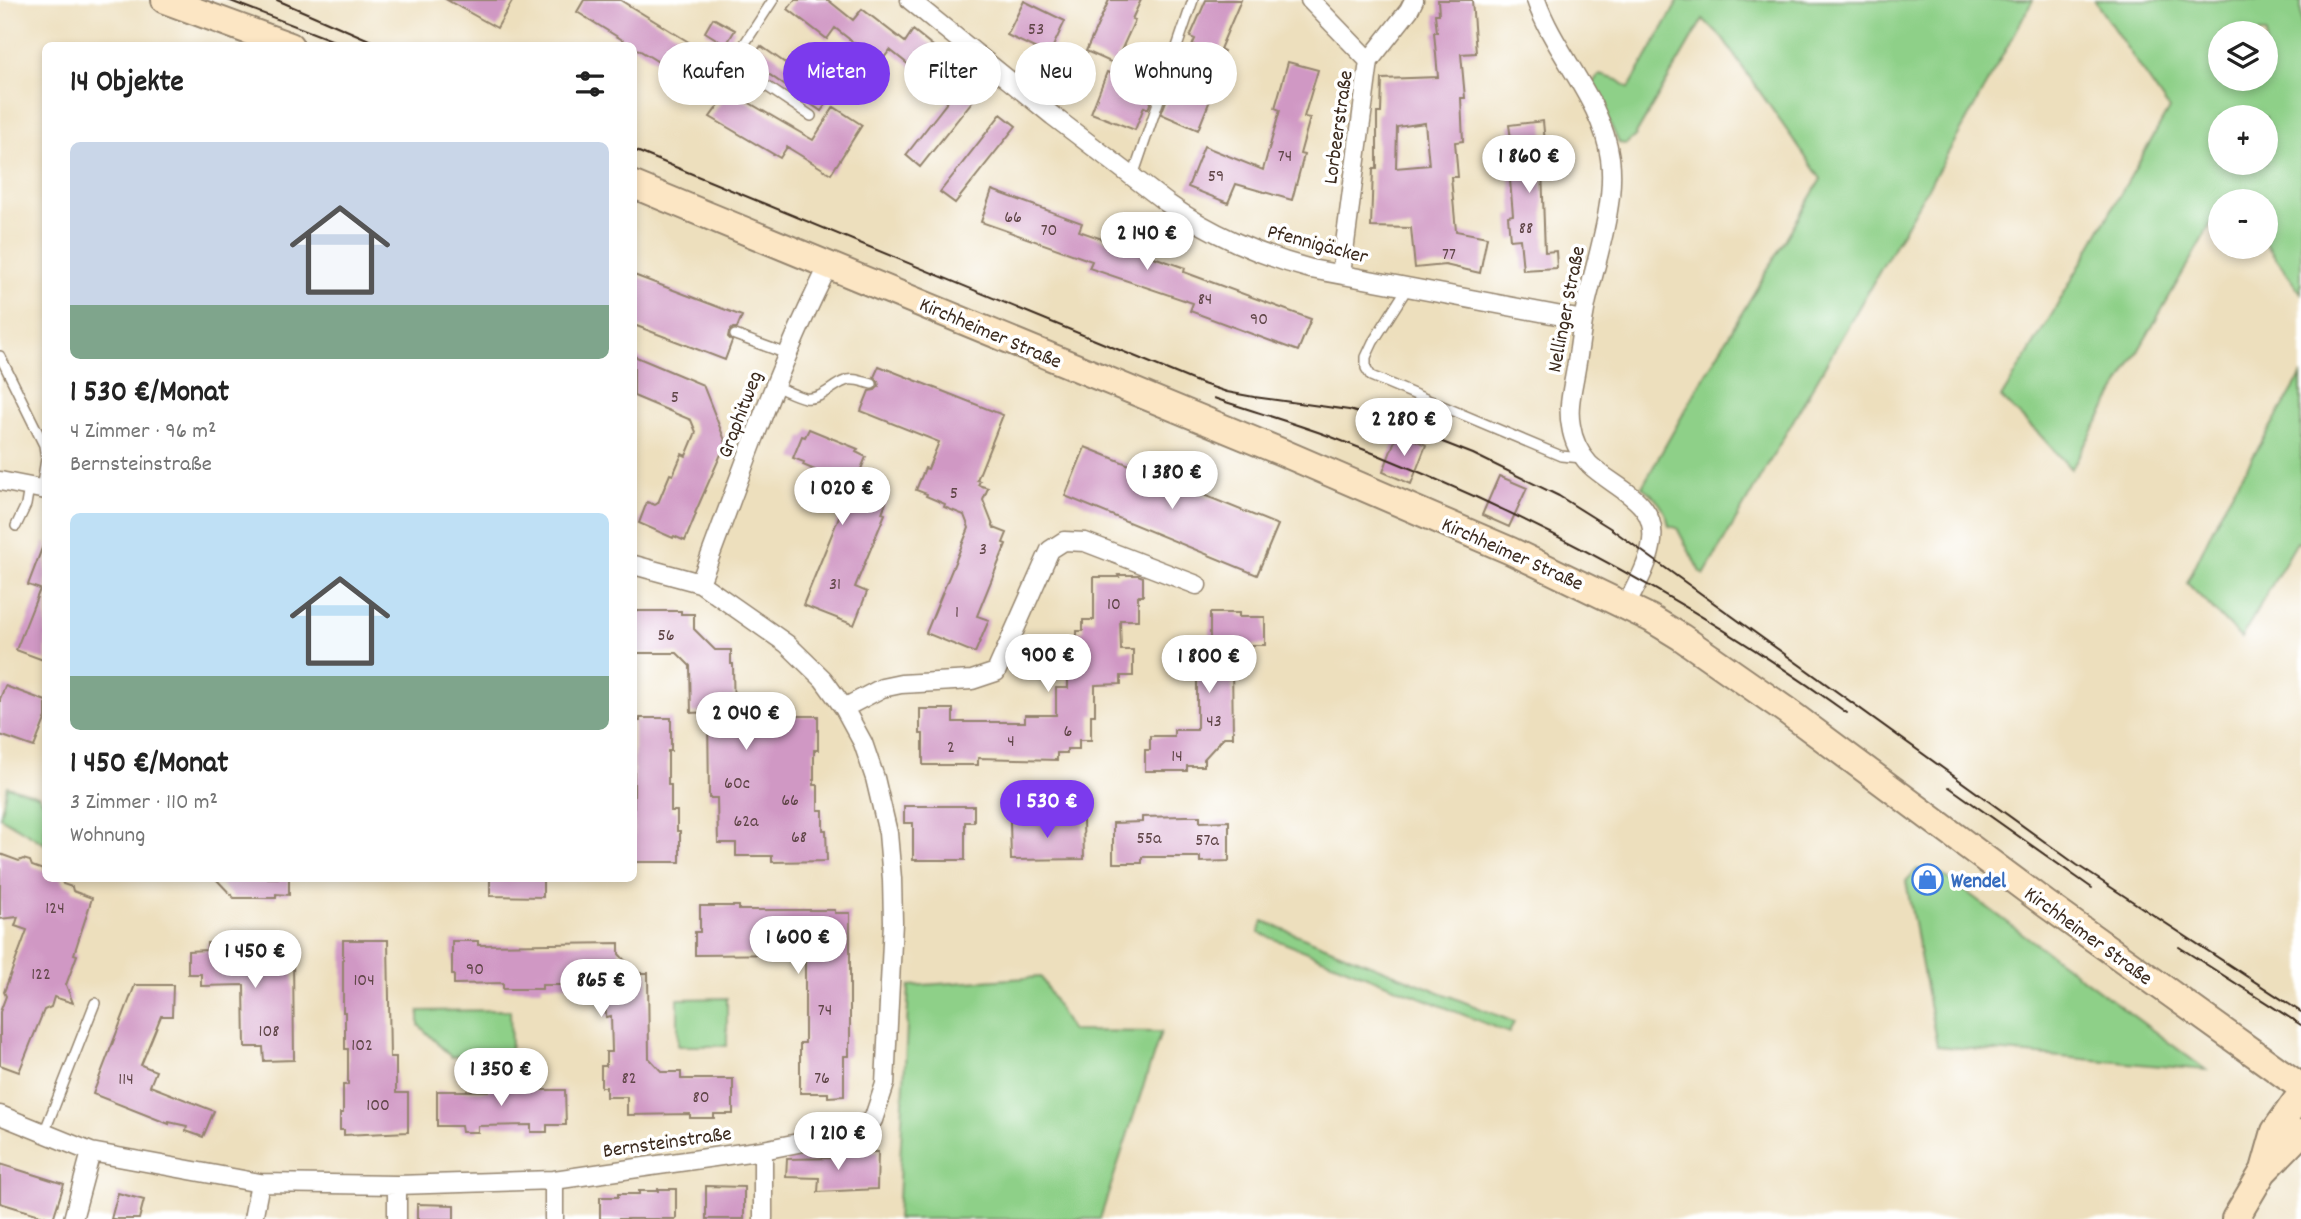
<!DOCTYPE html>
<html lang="de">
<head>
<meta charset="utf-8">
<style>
	body { margin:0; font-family:Dekko,sans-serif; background:#f6f6f6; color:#222; height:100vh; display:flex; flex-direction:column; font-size:26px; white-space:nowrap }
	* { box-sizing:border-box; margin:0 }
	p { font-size:23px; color:#767676 }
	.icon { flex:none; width:38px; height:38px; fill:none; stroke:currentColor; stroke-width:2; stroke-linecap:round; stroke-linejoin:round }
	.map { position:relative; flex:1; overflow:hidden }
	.side { position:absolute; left:42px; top:42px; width:595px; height:840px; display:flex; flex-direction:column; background:#fff; border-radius:10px; box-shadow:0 4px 10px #0003 }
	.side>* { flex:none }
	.guide { position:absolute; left:658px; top:42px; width:665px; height:63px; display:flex; gap:14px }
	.tools { position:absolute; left:2208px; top:21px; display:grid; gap:14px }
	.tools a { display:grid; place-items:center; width:70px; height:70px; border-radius:50%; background:#fff; box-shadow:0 4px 10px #0003; font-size:35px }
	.price { position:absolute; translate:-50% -60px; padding:0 16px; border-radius:24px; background:#fff; color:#222; font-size:23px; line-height:46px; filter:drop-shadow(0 2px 4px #0008) }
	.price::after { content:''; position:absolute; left:50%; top:42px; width:21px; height:16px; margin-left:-10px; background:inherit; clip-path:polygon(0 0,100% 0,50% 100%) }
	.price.on { background:#7c3aed; color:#fff }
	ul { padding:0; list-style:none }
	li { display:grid; align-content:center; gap:14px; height:371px; padding:0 28px }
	li span { display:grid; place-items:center; height:217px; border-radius:10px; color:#555 }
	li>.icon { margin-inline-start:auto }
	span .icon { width:126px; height:126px; fill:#fffc; stroke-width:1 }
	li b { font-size:30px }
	h2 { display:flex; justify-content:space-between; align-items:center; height:84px; padding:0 28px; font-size:30px }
	.tag { padding:0 24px; border-radius:32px; background:#fff; box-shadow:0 4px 10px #0003; font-size:24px; line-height:63px }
	.tag.on { background:#7c3aed; color:#fff }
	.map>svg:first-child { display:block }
</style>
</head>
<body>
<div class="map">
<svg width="2301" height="1219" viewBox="0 0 2301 1219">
	<rect width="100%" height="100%" fill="#fff"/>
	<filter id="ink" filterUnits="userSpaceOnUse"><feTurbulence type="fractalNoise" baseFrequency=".0143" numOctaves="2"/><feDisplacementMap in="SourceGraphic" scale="14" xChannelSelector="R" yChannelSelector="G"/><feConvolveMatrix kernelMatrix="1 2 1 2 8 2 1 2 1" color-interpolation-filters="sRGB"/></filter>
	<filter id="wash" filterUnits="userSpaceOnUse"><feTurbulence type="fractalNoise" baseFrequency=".00686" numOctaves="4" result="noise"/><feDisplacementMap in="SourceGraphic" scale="28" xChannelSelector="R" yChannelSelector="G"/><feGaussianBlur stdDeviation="1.57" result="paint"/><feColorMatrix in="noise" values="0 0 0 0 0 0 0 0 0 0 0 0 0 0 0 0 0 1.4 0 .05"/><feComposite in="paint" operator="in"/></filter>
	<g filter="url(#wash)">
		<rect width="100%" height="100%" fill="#eddfbd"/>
		<path fill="#8ed088" stroke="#647d53" stroke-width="2" fill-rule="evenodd" d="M 1679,0 L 2033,0 L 1963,127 L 1704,575 L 1700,572 L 1677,528 L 1669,526 C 1666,509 1657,497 1642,487 L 1700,384 L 1821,179 L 1722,38 L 1703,19 L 1635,136 L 1626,144 L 1619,143 L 1591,84 L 1600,75 L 1618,80 L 1629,88 Z
			M 2094,0 L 2301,0 L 2301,293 L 2266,244 L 2266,201 L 2235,201 L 2230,195 L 2224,201 L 2221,201 L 2221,206 L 2071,469 L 2040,435 L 2001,398 L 2054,311 L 2169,109 ZM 2221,33 L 2266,33 L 2266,79 L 2221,79 ZM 2221,117 L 2266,117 L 2266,163 L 2221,163 Z
			M 2301,376 L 2301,544 L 2297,542 L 2241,638 L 2187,583 L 2221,511 Z
			M 7,786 L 38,795 L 45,804 L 45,844 L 0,817 Z
			M 1917,869 L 1937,872 L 1952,881 L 2206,1070 L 1937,1046 L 1906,881 Z
			M 1263,921 L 1514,1022 L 1509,1033 L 1259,933 Z
			M 1041,977 L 1071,1031 L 1161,1032 L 1100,1219 L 897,1219 L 909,986 Z
			M 727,998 L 727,1046 L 678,1046 L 678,999 Z
			M 510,1010 L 511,1050 L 451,1057 L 419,1025 L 419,1011 Z"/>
		<g id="blocks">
			<path fill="#d098c4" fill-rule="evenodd" d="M 447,0 L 513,0 L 497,28 Z
				M 584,0 L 620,0 L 692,44 L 675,72 L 577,12 Z
				M 795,0 L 828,0 L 853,20 L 862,9 L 905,42 L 913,30 L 957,65 L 938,88 L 890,50 L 880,63 L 835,28 L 827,39 L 788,9 Z
				M 1109,0 L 1141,0 L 1132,19 L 1135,20 L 1115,64 L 1086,51 Z
				M 1206,0 L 1241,0 L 1220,49 L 1224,51 L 1210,86 L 1215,88 L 1198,130 L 1161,114 L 1168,96 L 1171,97 L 1195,39 L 1190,37 Z
				M 1438,0 L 1472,0 L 1476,53 L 1461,54 L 1465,98 L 1461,98 L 1463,141 L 1455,142 L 1458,177 L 1451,177 L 1456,231 L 1487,237 L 1480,273 L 1445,265 L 1415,268 L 1411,228 L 1371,227 L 1373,169 L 1377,169 L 1377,113 L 1381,113 L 1382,79 L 1438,77 L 1434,32 L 1437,32 L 1435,14 L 1439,14 ZM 1425,123 L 1429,165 L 1396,168 L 1397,127 Z
				M 1024,1 L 1065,21 L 1049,55 L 1007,35 Z
				M 713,18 L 735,30 L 726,45 L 705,32 Z
				M 761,46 L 832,96 L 821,111 L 750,61 Z
				M 1288,62 L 1318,70 L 1304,117 L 1310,118 L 1300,154 L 1304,155 L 1292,200 L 1236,184 L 1228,203 L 1188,187 L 1204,146 L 1263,170 L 1280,110 L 1275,108 Z
				M 1107,72 L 1155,91 L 1148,109 L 1144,107 L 1135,130 L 1091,113 Z
				M 959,87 L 974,99 L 920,167 L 906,155 Z
				M 729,91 L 813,140 L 834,107 L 862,125 L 831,174 L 787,147 L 780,158 L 710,117 Z
				M 1001,114 L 1016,126 L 955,203 L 940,192 Z
				M 1543,121 L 1546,154 L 1542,155 L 1544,169 L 1542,169 L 1545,252 L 1556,251 L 1557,268 L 1523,270 L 1520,239 L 1510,240 L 1508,216 L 1513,215 L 1507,146 L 1512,146 L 1509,125 Z
				M 992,190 L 1082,223 L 1079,231 L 1185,268 L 1184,272 L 1311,319 L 1298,351 L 1190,311 L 1193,303 L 1089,268 L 1092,261 L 981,222 Z
				M 634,275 L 742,316 L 737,328 L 733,328 L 729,332 L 728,337 L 732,341 L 725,360 L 634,325 Z
				M 634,356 L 703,385 L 726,443 L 695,513 L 696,514 L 685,541 L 674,536 L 673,538 L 639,523 L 647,502 L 655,505 L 658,503 L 670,474 L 673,475 L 682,454 L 686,456 L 696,432 L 691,420 L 634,396 Z
				M 879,366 L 1003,415 L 977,480 L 980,481 L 978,485 L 988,488 L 983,500 L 994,528 L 1007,533 L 1003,543 L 1006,544 L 977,616 L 989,620 L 975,653 L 926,633 L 969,528 L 964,515 L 944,507 L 945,504 L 926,496 L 927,494 L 916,490 L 925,468 L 928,469 L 939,442 L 861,411 L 869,391 L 875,390 L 879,386 L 878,381 L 874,377 Z
				M 809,429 L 858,449 L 856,452 L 866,457 L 861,469 L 873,497 L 886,502 L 882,513 L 885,514 L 855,587 L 867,592 L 854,625 L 803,605 L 847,497 L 842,484 L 821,476 L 822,473 L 803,465 L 804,462 L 793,458 L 802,436 L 805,437 Z
				M 1398,432 L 1426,445 L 1411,484 L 1383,472 Z
				M 1085,447 L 1278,525 L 1257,575 L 1065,496 Z
				M 1499,476 L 1527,488 L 1509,527 L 1482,515 Z
				M 44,543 L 46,544 L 46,661 L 16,650 L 40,589 L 28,585 Z
				M 1118,575 L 1138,575 L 1143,577 L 1143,596 L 1138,596 L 1138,620 L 1120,620 L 1121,650 L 1133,650 L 1133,676 L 1121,676 L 1121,684 L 1095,685 L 1095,715 L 1091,715 L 1091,740 L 1079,740 L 1079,749 L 1067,749 L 1067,753 L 1057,753 L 1057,760 L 978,758 L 978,765 L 923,765 L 923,734 L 920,734 L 920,709 L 953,709 L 953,722 L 1025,722 L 1025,715 L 1056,715 L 1056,688 L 1068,688 L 1068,663 L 1077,663 L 1077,631 L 1083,631 L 1083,620 L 1094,620 L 1094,577 L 1119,577 Z
				M 634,611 L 681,611 L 681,614 L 694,614 L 694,629 L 715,650 L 731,650 L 731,664 L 733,664 L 734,720 L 785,720 L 785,716 L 818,716 L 818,750 L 814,750 L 814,785 L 818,785 L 818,810 L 823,810 L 823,830 L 826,830 L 827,861 L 772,862 L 772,856 L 736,856 L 736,843 L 718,843 L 717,798 L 709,798 L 708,712 L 691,713 L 690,666 L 677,653 L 634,653 Z
				M 1210,613 L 1239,613 L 1239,617 L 1265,617 L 1265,645 L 1239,645 L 1239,666 L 1232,666 L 1233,737 L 1224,737 L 1204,759 L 1204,766 L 1187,766 L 1187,771 L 1145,771 L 1145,750 L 1150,750 L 1150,736 L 1174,736 L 1174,730 L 1197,730 L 1197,647 L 1210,647 Z
				M 5,686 L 46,701 L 46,717 L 34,747 L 0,735 L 0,699 Z
				M 640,718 L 671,718 L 671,751 L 668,751 L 668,785 L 671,785 L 671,811 L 677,811 L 677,831 L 680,831 L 680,862 L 634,862 L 634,721 L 640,721 Z
				M 904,806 L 974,806 L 974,822 L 965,822 L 965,860 L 913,860 L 913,823 L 904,823 Z
				M 1185,816 L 1200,816 L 1200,822 L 1229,821 L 1229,861 L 1200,862 L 1200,857 L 1142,857 L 1142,863 L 1113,863 L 1113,823 L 1142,822 L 1142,817 Z
				M 1083,820 L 1084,859 L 1011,860 L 1010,821 Z
				M 0,854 L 19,861 L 23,859 L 30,861 L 32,866 L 46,871 L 46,878 L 61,878 L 63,884 L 72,887 L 73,891 L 92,898 L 74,954 L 77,955 L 66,985 L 73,1003 L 54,997 L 51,1007 L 44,1010 L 19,1072 L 0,1065 L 0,1012 L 6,996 L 4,992 L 27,930 L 15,926 L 18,917 L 0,919 Z
				M 215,878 L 289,878 L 289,895 L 276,894 L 276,898 L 234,898 Z
				M 490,878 L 543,878 L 543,897 L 490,896 Z
				M 700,906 L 739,906 L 739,910 L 835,910 L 835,913 L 850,913 L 850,1043 L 849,1043 L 849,1056 L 844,1056 L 844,1096 L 828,1097 L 828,1093 L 800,1093 L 800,1043 L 805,1043 L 805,954 L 695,955 L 695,932 L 700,932 Z
				M 343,940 L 388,940 L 390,1057 L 396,1057 L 396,1093 L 408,1093 L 408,1132 L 344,1135 L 344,1130 L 340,1130 L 340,1113 L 343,1113 L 343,1085 L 348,1085 L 348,1049 L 345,1049 L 345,1012 L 343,1012 Z
				M 452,941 L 478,941 L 478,945 L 619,943 L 619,954 L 636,973 L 648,973 L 649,1058 L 662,1072 L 681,1072 L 681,1079 L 733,1079 L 733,1114 L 714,1114 L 714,1118 L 690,1118 L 690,1114 L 627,1115 L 627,1097 L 606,1097 L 606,1087 L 601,1087 L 601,1066 L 606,1066 L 606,1052 L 612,1052 L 611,1016 L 606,1017 L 605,999 L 591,985 L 542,985 L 542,989 L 503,989 L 503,983 L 454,984 L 454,975 L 452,975 Z
				M 280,942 L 280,956 L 293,955 L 294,1060 L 264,1061 L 263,1047 L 245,1047 L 244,985 L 201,986 L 201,974 L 188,974 L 188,951 L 207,950 L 207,943 Z
				M 135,985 L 173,985 L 172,1016 L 161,1016 L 141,1065 L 156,1071 L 150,1086 L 214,1111 L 203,1137 L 186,1131 L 187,1126 L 169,1122 L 169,1124 L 93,1094 Z
				M 488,1086 L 513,1086 L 513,1090 L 565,1090 L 566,1125 L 547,1125 L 547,1132 L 531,1132 L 531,1125 L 478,1126 L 478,1132 L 462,1132 L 461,1126 L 437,1126 L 437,1091 L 488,1091 Z
				M 859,1152 L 878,1152 L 877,1189 L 818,1192 L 819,1178 L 786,1177 L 787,1159 L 838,1158 L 838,1154 L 859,1154 Z
				M 0,1164 L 64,1184 L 53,1219 L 0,1203 Z
				M 706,1186 L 744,1187 L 744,1219 L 706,1219 Z
				M 658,1189 L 676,1189 L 676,1219 L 600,1219 L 600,1197 L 618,1197 L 618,1194 L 639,1194 L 639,1191 L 658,1191 Z
				M 118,1193 L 144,1200 L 139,1219 L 111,1219 Z
				M 417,1204 L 454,1205 L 454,1219 L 417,1219 Z"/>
		</g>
	</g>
	<g filter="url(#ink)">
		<use href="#blocks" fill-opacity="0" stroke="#94846e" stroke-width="2"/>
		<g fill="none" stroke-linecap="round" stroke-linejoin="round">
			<defs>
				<path id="lane" d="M 773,0 L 732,63 L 811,116
					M 1133,176 L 1193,0
					M 1408,287 L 1373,342 L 1366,357 L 1366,368 L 1371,376 L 1561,456 L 1582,458
					M 735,335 L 787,354
					M 0,356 L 44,445 L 46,459 L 41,490
					M 774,386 C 783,389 795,396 805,398 C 822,400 831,386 845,381 C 853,377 863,382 872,384
					M 16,526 L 26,505 L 29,487
					M 44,1133 L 95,1003"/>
				<path id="street" d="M 910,0 L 1053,116 L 1167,203 C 1209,233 1261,256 1311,269 L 1583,320
					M 1310,0 L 1369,61
					M 1536,0 C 1555,55 1602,99 1610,158 C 1616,201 1597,258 1587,300 C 1582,322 1580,345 1576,368 C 1573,387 1567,407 1571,426 C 1573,440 1580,454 1589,464 C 1616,490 1661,501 1651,547 C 1647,568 1635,587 1626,606
					M 1341,274 L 1369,61 L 1409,10 L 1414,0
					M 0,481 L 46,490
					M 700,583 C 741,476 777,367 829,265
					M 844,708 L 882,688 L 901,684 L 972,680 L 996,672 L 1050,550 L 1064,541 L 1085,542 L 1197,585
					M 0,1115 L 91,1152 L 260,1183 L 397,1185 L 554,1180 L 763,1150 L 838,1135 L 873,1120 L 885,1084 L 893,922 L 892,879 L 888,833 L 875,778 L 863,743 L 844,708 L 823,679 L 787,644 L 700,583 L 634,565
					M 554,1180 L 554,1219
					M 73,1219 L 91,1152
					M 253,1219 L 260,1183
					M 397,1219 L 397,1185
					M 763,1219 L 763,1150"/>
				<path id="secondary" d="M 165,0 L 290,46
					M 634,185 L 1279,451 L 1511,551 L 1650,618 L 1681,637 L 1787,711 L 2046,904 L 2301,1087
					M 2264,1170 L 2275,1131 L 2301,1094
					M 2235,1219 L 2263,1172 L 2301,1133"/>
			</defs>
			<use href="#lane" stroke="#94846e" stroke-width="12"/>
			<use href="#street" stroke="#94846e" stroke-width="21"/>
			<use href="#secondary" stroke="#94846e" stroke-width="30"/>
			<use href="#lane" stroke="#fff" stroke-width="9"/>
			<use href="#street" stroke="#fff" stroke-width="18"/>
			<use href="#secondary" stroke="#fce6c4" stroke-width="26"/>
			<path stroke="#3b2a1e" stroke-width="2" d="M 228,0 L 347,46
				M 277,0 L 383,46
				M 634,150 L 1197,382 L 1227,392 L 1254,397 L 1349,410 L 1399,425 L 1473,454 L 1559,496 L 1610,528 L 2077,865 L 2301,1012
				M 1214,398 C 1252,411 1291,422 1329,436 C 1513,505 1688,598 1847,713
				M 1949,787 L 2092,888
				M 2179,947 L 2301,1025"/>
		</g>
	</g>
	<defs>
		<symbol id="shop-ring" viewBox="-11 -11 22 22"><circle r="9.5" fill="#fff" stroke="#3f7fe0" stroke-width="1.5"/><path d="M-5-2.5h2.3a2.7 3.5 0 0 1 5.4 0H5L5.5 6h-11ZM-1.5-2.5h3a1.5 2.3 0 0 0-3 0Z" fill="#3f7fe0"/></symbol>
	</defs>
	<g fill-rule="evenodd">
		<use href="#shop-ring" x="1910" y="862" width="35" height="35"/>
	</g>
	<g text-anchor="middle" stroke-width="7" stroke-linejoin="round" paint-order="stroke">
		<g font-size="18" fill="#604648">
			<text x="1036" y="34">53</text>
			<text x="1285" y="161">74</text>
			<text x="1216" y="181">59</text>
			<text x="1013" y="222">66</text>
			<text x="1526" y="233">88</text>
			<text x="1049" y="235">70</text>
			<text x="1449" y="259">77</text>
			<text x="1205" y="304">84</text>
			<text x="1259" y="324">90</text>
			<text x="675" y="402">5</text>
			<text x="954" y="498">5</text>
			<text x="983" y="554">3</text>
			<text x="835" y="589">31</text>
			<text x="1114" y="609">10</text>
			<text x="957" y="617">1</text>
			<text x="666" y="640">56</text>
			<text x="1214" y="726">43</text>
			<text x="1068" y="736">6</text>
			<text x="1011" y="746">4</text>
			<text x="951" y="752">2</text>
			<text x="1177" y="761">14</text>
			<text x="737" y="788">60c</text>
			<text x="790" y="805">66</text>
			<text x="746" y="826">62a</text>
			<text x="799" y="842">68</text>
			<text x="1149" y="843">55a</text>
			<text x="1207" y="845">57a</text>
			<text x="55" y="913">124</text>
			<text x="475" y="974">90</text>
			<text x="41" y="979">122</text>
			<text x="364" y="985">104</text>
			<text x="825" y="1015">74</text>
			<text x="269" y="1036">108</text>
			<text x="362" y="1050">102</text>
			<text x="629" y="1083">82</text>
			<text x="822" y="1083">76</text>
			<text x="126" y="1084">114</text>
			<text x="701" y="1102">80</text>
			<text x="378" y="1110">100</text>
		</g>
		<g font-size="21" fill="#3b2a1e" stroke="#fff">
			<text transform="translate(1337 127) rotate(-82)" y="7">Lorbeerstraße</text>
			<text transform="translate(1318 243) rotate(15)" y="7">Pfennigäcker</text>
			<text transform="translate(1565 309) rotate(-79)" y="7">Nellinger Straße</text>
			<text transform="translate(991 332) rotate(23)" y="7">Kirchheimer Straße</text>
			<text transform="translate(739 414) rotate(-69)" y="7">Graphitweg</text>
			<text transform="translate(1513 553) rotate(24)" y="7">Kirchheimer Straße</text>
			<text transform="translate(2089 935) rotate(36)" y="7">Kirchheimer Straße</text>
			<text transform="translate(667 1141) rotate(-8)" y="7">Bernsteinstraße</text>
		</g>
		<g font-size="21" font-weight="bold" fill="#366cbe" stroke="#fff" text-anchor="start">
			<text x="1951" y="887">Wendel</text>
		</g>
	</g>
</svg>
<div class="tools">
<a><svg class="icon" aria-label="layers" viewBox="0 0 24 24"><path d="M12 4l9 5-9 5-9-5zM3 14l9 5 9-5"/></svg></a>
<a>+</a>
<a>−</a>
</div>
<b class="price" style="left:1529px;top:195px">1 860 €</b>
<b class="price" style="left:1147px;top:272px">2 140 €</b>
<b class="price" style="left:1404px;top:458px">2 280 €</b>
<b class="price" style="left:1172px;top:511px">1 380 €</b>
<b class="price" style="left:842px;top:527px">1 020 €</b>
<b class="price" style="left:1048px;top:694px">900 €</b>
<b class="price" style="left:1209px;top:695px">1 800 €</b>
<b class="price" style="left:746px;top:752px">2 040 €</b>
<b class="price on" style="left:1047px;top:840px">1 530 €</b>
<b class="price" style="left:798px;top:976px">1 600 €</b>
<b class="price" style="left:255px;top:990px">1 450 €</b>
<b class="price" style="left:601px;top:1019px">865 €</b>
<b class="price" style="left:501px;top:1108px">1 350 €</b>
<b class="price" style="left:838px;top:1172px">1 210 €</b>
<div class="guide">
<a class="tag">Kaufen</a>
<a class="tag on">Mieten</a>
<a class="tag">Filter</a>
<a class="tag">Neu</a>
<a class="tag">Wohnung</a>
</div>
<section class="side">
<h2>14 Objekte<svg class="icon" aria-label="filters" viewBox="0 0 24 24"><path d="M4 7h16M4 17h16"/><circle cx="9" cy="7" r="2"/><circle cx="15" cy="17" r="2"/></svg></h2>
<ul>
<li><span style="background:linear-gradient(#c9d6e8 75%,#7fa58c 0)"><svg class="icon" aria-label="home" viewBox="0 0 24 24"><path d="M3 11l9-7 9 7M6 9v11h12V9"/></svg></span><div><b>1 530 €/Monat</b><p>4 Zimmer · 96 m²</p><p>Bernsteinstraße</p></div></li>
<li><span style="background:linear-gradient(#bfe0f5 75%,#7fa58c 0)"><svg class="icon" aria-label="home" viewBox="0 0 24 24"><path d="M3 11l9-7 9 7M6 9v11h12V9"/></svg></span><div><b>1 450 €/Monat</b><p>3 Zimmer · 110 m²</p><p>Wohnung</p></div></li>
</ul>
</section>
</div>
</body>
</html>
